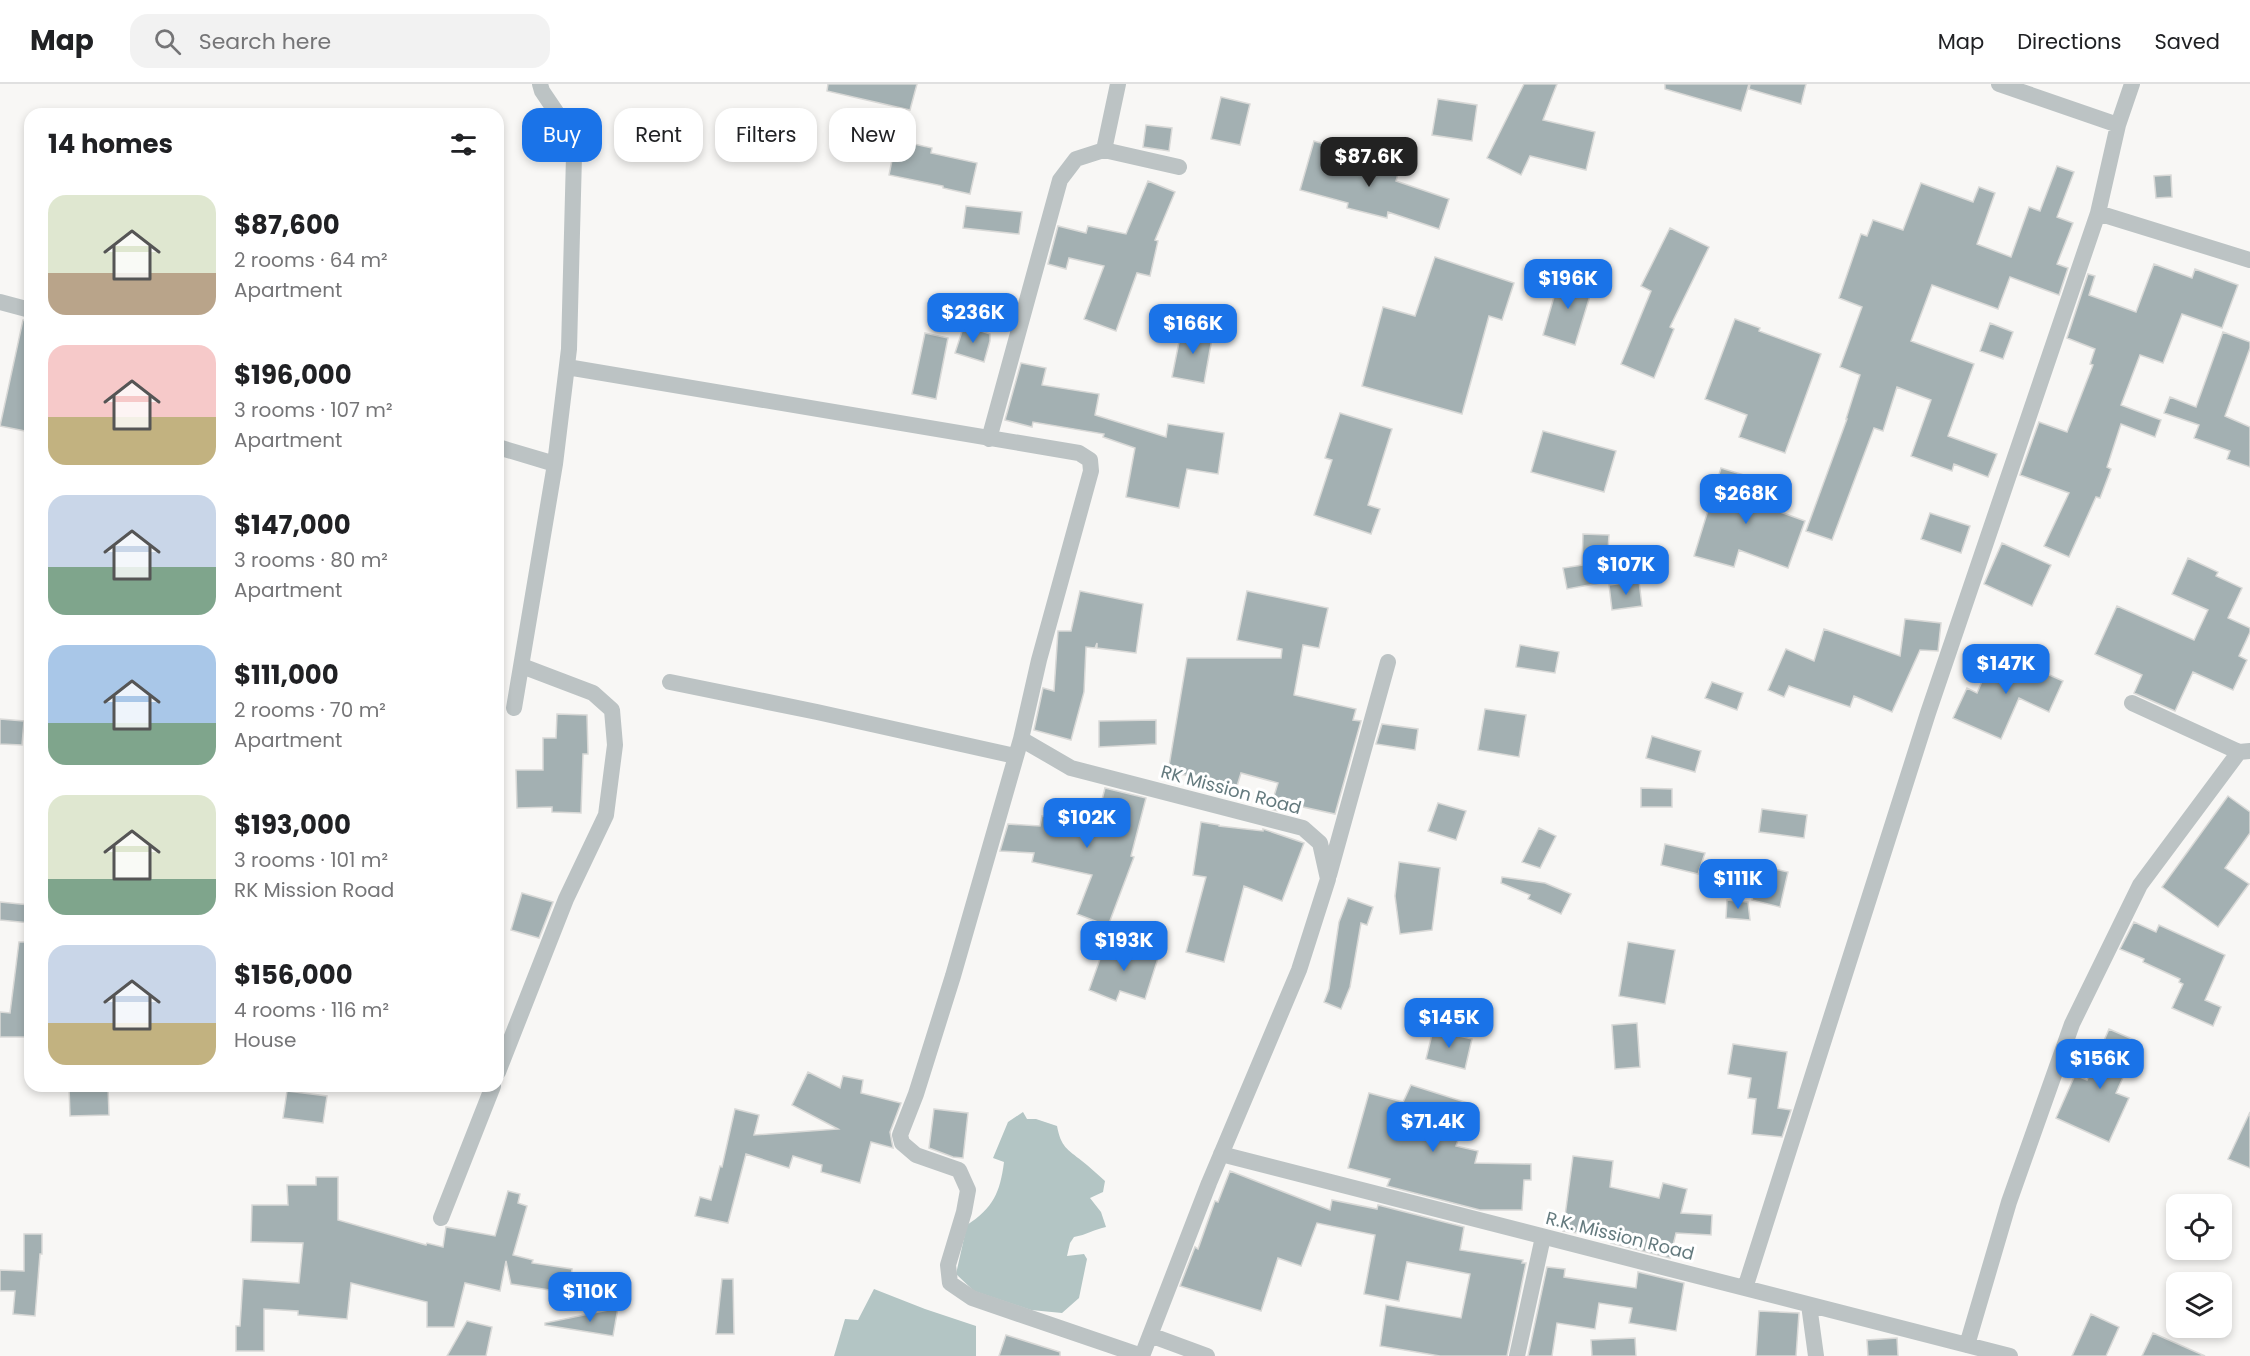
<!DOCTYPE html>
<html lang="en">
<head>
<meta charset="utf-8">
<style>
	body { margin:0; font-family:Poppins,sans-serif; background:#f2f2f2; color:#202124; height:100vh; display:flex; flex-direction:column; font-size:22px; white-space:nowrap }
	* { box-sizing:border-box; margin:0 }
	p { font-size:20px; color:#757577 }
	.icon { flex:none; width:33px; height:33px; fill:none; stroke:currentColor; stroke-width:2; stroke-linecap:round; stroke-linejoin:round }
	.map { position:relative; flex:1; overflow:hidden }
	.side { position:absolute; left:24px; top:24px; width:480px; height:984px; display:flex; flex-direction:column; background:#fff; border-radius:18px; box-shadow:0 3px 9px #0003 }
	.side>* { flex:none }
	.guide { position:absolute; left:522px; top:24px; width:570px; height:54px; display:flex; gap:12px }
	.controls { position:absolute; left:2166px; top:1110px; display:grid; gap:12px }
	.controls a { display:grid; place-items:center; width:66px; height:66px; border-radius:12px; background:#fff; box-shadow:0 3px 9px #0003; font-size:30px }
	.price { position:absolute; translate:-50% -51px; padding:0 14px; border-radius:12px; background:#1a73e8; color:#fff; font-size:20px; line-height:39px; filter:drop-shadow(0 2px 3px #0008) }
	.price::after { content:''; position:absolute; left:50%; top:36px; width:18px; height:14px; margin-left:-9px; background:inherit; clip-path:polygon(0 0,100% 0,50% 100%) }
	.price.on { background:#222; color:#fff }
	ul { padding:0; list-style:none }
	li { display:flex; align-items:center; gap:18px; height:150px; padding:0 24px }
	li span { display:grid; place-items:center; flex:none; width:168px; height:120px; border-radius:18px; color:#555 }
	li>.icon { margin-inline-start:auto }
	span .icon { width:72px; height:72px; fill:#fffc; stroke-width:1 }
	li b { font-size:26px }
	h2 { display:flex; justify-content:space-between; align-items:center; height:72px; padding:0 24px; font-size:26px }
	.pill { padding:0 21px; border-radius:18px; background:#fff; box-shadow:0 3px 9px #0003; font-size:21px; line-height:54px }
	.pill.on { background:#1a73e8; color:#fff }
	header { display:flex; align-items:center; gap:36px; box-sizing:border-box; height:84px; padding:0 30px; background:#fff; border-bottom:2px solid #e0e0e0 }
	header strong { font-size:28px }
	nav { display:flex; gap:33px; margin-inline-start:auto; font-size:21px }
	.search { width:420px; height:54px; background:#f2f2f2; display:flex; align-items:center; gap:15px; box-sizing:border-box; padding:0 21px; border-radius:18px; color:#757577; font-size:22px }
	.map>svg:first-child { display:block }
</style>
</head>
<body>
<header>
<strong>Map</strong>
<div class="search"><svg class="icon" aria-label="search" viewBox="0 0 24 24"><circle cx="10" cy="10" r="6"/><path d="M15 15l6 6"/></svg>Search here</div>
<nav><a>Map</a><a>Directions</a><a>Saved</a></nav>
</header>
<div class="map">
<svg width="2250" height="1272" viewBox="0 0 2250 1272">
	<rect width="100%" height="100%" fill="#f8f7f5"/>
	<path fill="#b3c5c4" d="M 1023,1028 L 1027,1035 L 1036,1035 L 1057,1042 C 1061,1063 1067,1065 1082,1077 C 1090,1083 1097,1090 1105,1097 L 1103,1108 L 1090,1114 L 1101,1128 L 1106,1143 C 1095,1145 1086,1151 1074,1153 L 1070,1159 L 1067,1172 L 1084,1170 L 1087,1175 L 1079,1214 L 1062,1229 L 1031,1226 L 974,1207 L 956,1190 L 967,1141 C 993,1124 1000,1109 1004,1078 L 993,1074 L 1008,1038 Z
		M 874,1205 L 925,1225 L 976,1242 L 976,1272 L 834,1272 L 845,1235 L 858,1236 Z"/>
	<path fill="#a3b0b2" stroke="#d9d9d7" stroke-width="1.5" d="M 828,0 L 917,0 L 910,26 L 827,7 Z
		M 1524,0 L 1557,0 L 1543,36 L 1595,48 L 1586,86 L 1530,72 L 1521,91 L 1487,74 Z
		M 1665,0 L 1749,0 L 1741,27 L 1665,5 Z
		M 1750,0 L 1806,0 L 1801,20 L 1749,5 Z
		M 1221,13 L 1250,20 L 1240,61 L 1211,55 Z
		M 1438,15 L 1477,21 L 1472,57 L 1432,51 Z
		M 1146,41 L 1172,44 L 1169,67 L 1143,63 Z
		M 896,56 L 932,64 L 931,69 L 977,79 L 970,110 L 943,104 L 943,102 L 889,91 Z
		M 1314,57 L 1347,67 L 1345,76 L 1398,90 L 1396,97 L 1449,115 L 1439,145 L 1388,128 L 1387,134 L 1347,124 L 1348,119 L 1300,106 Z
		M 2057,82 L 2074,88 L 2057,133 L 2073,139 L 2057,180 L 2068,184 L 2059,211 L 2010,193 L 1998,225 L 1932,201 L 1911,257 L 1974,280 L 1948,352 L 1997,370 L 1988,393 L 1954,380 L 1952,387 L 1911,372 L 1931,316 L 1897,303 L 1883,347 L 1874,344 L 1832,456 L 1806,447 L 1847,335 L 1846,335 L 1860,291 L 1840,283 L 1862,223 L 1839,214 L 1861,150 L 1867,152 L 1873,136 L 1903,146 L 1921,99 L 1973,118 L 1979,103 L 1995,109 L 1977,160 L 2011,173 L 2029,123 L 2040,127 Z
		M 2171,91 L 2172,113 L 2156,114 L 2154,92 Z
		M 1148,97 L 1175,108 L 1155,156 L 1158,157 L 1150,192 L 1137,189 L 1116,247 L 1084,235 L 1104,182 L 1069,174 L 1066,185 L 1048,180 L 1058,142 L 1086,149 L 1088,142 L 1126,150 Z
		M 966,122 L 1022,128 L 1019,150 L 963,144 Z
		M 1670,144 L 1709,163 L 1670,243 L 1674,245 L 1654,294 L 1621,280 L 1651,207 L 1641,202 Z
		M 1435,173 L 1514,199 L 1502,236 L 1489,232 L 1462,330 L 1362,302 L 1383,223 L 1415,232 Z
		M 2154,180 L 2192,194 L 2195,185 L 2238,201 L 2222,244 L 2182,230 L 2163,279 L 2140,271 L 2121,321 L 2161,336 L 2155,353 L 2121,340 L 2107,383 L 2111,385 L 2100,414 L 2096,413 L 2069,473 L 2044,462 L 2069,409 L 2020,391 L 2039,338 L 2067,348 L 2093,281 L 2090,280 L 2095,265 L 2067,254 L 2088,190 L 2095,192 L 2089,211 L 2136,228 Z
		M 1560,192 L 1593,202 L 1575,261 L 1543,251 Z
		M 1735,235 L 1760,244 L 1759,247 L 1821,270 L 1785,369 L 1739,353 L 1747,331 L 1705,315 Z
		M 23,236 L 30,237 L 30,348 L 0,342 Z
		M 1990,239 L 2013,248 L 2003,275 L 1980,267 Z
		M 964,241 L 990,250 L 990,257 L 984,278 L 955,269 Z
		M 1182,243 L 1213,249 L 1204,299 L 1172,293 Z
		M 2223,248 L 2250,258 L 2250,264 L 2225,332 L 2250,343 L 2250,383 L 2227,375 L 2230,367 L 2194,354 L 2199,341 L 2164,329 L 2170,313 L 2196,323 Z
		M 925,249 L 948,254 L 936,315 L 912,310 Z
		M 1021,279 L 1046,284 L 1042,301 L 1099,310 L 1095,331 L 1166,353 L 1168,340 L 1224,349 L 1218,390 L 1187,385 L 1179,424 L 1126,413 L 1135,364 L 1103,353 L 1104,350 L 1033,338 L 1032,343 L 1005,336 Z
		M 1340,329 L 1392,345 L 1368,421 L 1380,425 L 1371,450 L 1314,431 L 1332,376 L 1325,374 Z
		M 1543,347 L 1616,367 L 1604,408 L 1531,388 Z
		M 1721,384 L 1760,396 L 1753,418 L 1805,437 L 1788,484 L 1739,466 L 1734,483 L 1694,472 Z
		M 1930,429 L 1970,442 L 1961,469 L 1921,455 Z
		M 1583,450 L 1609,451 L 1606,498 L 1567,505 L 1563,484 L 1582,481 Z
		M 2002,459 L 2051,481 L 2032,522 L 1984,500 Z
		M 2188,474 L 2218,488 L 2216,492 L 2242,504 L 2228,534 L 2250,544 L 2250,548 L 2239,572 L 2247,576 L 2233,606 L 2193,588 L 2175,627 L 2134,609 L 2142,591 L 2095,570 L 2117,522 L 2194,556 L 2208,526 L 2172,510 Z
		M 1639,497 L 1642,522 L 1612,526 L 1609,501 Z
		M 1080,507 L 1143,520 L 1136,569 L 1097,564 L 1097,559 L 1095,564 L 1086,563 L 1084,608 L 1071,656 L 1034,646 L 1043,604 L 1054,607 L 1058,547 L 1071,547 Z
		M 1247,507 L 1328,524 L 1319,564 L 1303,561 L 1294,611 L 1356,625 L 1353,636 L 1361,637 L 1335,730 L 1289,720 L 1287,729 L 1270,725 L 1278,699 L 1241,689 L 1237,702 L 1190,690 L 1190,692 L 1168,688 L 1187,574 L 1281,574 L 1282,565 L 1237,556 Z
		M 1905,535 L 1941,539 L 1938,567 L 1920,566 L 1892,628 L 1854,612 L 1850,623 L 1789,602 L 1784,613 L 1768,606 L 1786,565 L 1814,577 L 1824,545 L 1900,572 Z
		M 1520,561 L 1559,568 L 1555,589 L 1516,583 Z
		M 1995,567 L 2063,597 L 2049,628 L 2019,614 L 2001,655 L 1953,634 L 1967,604 L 1977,609 Z
		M 1712,598 L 1743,609 L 1737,626 L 1705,614 Z
		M 1485,625 L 1526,631 L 1519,673 L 1478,666 Z
		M 557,630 L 587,631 L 588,670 L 583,670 L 581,729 L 552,728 L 552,723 L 517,724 L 516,686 L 543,686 L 543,654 L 556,654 Z
		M 0,635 L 24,637 L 22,661 L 0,660 Z
		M 1156,636 L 1156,660 L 1099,663 L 1099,637 Z
		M 1382,640 L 1418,645 L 1415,666 L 1376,660 Z
		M 1652,652 L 1701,667 L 1695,688 L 1646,674 Z
		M 1105,704 L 1146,714 L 1131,772 L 1134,773 L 1108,842 L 1077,830 L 1092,791 L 1032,778 L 1034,769 L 1000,767 L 1008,740 L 1040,742 L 1042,732 L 1095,743 Z
		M 1641,704 L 1672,705 L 1672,723 L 1641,723 Z
		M 2228,712 L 2250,728 L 2250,749 L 2225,784 L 2249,800 L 2218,843 L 2162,803 Z
		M 1438,719 L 1466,727 L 1456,756 L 1428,747 Z
		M 1762,725 L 1807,731 L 1804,754 L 1759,748 Z
		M 1201,738 L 1219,741 L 1219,742 L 1263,747 L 1263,745 L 1304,759 L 1282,817 L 1244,802 L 1224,878 L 1186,868 L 1206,793 L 1193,791 Z
		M 1539,744 L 1556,752 L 1540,784 L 1522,778 Z
		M 1665,760 L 1705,769 L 1698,790 L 1661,781 Z
		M 1399,778 L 1440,784 L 1432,846 L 1400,850 L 1395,812 Z
		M 1760,782 L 1788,788 L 1780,823 L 1752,816 Z
		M 1502,793 L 1545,799 L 1571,810 L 1561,830 L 1528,815 L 1530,811 L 1501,799 Z
		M 522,809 L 553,818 L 539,854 L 511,846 Z
		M 1348,814 L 1373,823 L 1367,841 L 1361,839 L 1350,903 L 1341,925 L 1324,918 L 1329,905 L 1339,838 Z
		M 1727,816 L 1748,818 L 1750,836 L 1726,834 Z
		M 0,818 L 30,821 L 30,839 L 0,836 Z
		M 2134,838 L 2156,848 L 2159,841 L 2225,871 L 2205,916 L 2221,923 L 2213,942 L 2172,924 L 2183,900 L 2179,898 L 2180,895 L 2143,878 L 2144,875 L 2120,865 Z
		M 19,858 L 30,858 L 30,904 L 27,929 L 30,929 L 30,953 L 0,953 L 0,928 L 10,929 Z
		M 1106,858 L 1142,871 L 1145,862 L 1160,868 L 1145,915 L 1120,907 L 1116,917 L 1089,906 Z
		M 1628,858 L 1675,866 L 1665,920 L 1619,912 Z
		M 1637,939 L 1640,983 L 1615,985 L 1612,941 Z
		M 2109,945 L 2139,958 L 2116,1009 L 2129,1014 L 2109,1058 L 2056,1034 L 2075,991 L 2087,996 Z
		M 1433,946 L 1472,955 L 1465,985 L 1426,975 Z
		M 1733,960 L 1787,968 L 1778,1024 L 1791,1026 L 1782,1053 L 1752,1050 L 1756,1015 L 1748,1014 L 1751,994 L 1728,990 Z
		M 808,988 L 840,1004 L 843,992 L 863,996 L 861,1009 L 901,1019 L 890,1048 L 893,1064 L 871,1058 L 860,1099 L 821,1088 L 822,1081 L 793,1072 L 789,1084 L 746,1070 L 728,1139 L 695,1132 L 700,1113 L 711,1116 L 720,1082 L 722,1083 L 735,1025 L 759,1031 L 754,1051 L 838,1045 L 792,1021 Z
		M 1411,1001 L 1471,1020 L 1456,1062 L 1478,1067 L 1475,1079 L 1531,1080 L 1531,1096 L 1524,1096 L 1522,1126 L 1480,1126 L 1387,1102 L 1390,1095 L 1348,1084 L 1369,1009 L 1403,1018 Z
		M 69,1002 L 108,1002 L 109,1031 L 70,1032 Z
		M 287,1007 L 327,1012 L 323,1039 L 283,1034 Z
		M 934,1025 L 968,1029 L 963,1074 L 953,1073 L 929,1064 Z
		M 2250,1028 L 2250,1084 L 2228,1075 Z
		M 1573,1072 L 1613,1077 L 1610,1103 L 1659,1114 L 1663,1099 L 1687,1105 L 1681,1129 L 1712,1131 L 1711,1151 L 1676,1149 L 1670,1174 L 1611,1159 L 1612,1153 L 1563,1147 Z
		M 1230,1087 L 1330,1126 L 1332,1116 L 1377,1125 L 1378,1121 L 1464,1143 L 1460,1166 L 1523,1176 L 1522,1179 L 1526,1179 L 1507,1272 L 1440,1272 L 1380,1262 L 1386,1221 L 1461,1234 L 1470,1190 L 1407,1178 L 1399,1217 L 1364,1210 L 1375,1151 L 1317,1139 L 1301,1182 L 1278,1174 L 1261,1227 L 1180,1202 L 1195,1163 L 1198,1165 L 1215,1117 L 1218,1118 Z
		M 316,1093 L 338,1093 L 338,1136 L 426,1161 L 427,1159 L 443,1163 L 446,1143 L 495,1152 L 508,1107 L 520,1110 L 518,1119 L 527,1122 L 513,1171 L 533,1176 L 532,1179 L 572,1185 L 569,1209 L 511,1200 L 506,1177 L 500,1207 L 465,1199 L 454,1243 L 427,1243 L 427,1218 L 351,1199 L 347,1235 L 298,1231 L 298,1227 L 264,1225 L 264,1267 L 236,1267 L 236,1242 L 240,1242 L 243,1195 L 299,1199 L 303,1159 L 251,1158 L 252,1121 L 288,1121 L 287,1101 L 316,1101 Z
		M 24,1150 L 42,1150 L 42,1170 L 40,1170 L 35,1232 L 13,1230 L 15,1207 L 0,1207 L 0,1186 L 24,1187 Z
		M 1547,1183 L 1565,1185 L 1564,1193 L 1636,1204 L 1638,1188 L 1684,1199 L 1676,1247 L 1629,1239 L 1632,1224 L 1599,1219 L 1595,1245 L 1557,1239 L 1552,1272 L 1528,1272 Z
		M 722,1195 L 733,1195 L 734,1250 L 716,1250 Z
		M 618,1224 L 613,1252 L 545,1241 L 545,1239 Z
		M 1759,1227 L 1799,1229 L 1796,1272 L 1756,1272 Z
		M 2091,1230 L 2119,1243 L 2106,1272 L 2072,1272 Z
		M 467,1237 L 492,1243 L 486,1272 L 447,1272 Z
		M 2153,1249 L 2205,1272 L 2142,1272 Z
		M 1006,1251 L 1060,1268 L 1060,1272 L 999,1272 Z
		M 1635,1254 L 1636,1272 L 1592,1272 L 1591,1256 Z
		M 1897,1254 L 1898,1272 L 1868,1272 L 1867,1256 Z"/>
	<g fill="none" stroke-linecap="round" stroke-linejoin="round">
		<path stroke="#bcc3c4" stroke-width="16" d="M 1999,0 L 2118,41
			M 1104,66 L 1118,0
			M 2098,129 L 2250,176
			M 0,218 L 30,226
			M 567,283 L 1079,369 L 1090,376 L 1091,387 L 1039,576 L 1021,655 L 1071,684 L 1303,744 L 1320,759 L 1328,795 L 1299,886 L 1209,1099 L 1142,1272 L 972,1214 L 950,1199 L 948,1181 L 964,1128 L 968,1106 L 959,1086 L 916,1071 L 902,1059 L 900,1051 L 916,1010 L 953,892 L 1021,655
			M 989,355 L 1060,96 L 1076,75 L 1104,66 L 1179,83
			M 498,363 L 555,380
			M 670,598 L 817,628 L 1015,672
			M 2132,619 L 2239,668
			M 514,624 L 555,380 L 569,265 L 574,72 L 569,47 L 542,7 L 540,0
			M 1329,791 L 1388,578
			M 498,988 L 566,815 L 606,731 L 615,661 L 612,626 L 593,609 L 522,582
			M 1221,1070 L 2010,1272
			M 441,1134 L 493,1002
			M 1745,1204 L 1928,629 L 2098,129 L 2118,41 L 2132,0
			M 1809,1221 L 1816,1272
			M 1150,1251 L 1207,1272
			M 1967,1261 L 2009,1118 L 2072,940 L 2140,801 L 2239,668 L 2250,667
			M 1517,1272 L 1543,1153"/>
	</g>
	<g text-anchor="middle" stroke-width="6" stroke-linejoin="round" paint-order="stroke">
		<g font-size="18" fill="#647a7e" stroke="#fff">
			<text transform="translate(1231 706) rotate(15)" y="6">RK Mission Road</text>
			<text transform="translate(1620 1152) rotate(14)" y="6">R.K. Mission Road</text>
		</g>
	</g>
</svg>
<div class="controls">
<a><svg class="icon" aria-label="locate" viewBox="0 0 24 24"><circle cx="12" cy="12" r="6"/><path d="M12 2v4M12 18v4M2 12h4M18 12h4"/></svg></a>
<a><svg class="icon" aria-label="layers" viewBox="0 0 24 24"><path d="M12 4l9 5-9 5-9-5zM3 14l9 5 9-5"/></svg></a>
</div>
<b class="price on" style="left:1369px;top:104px">$87.6K</b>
<b class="price" style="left:1568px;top:226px">$196K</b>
<b class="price" style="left:973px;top:260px">$236K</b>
<b class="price" style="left:1193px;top:271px">$166K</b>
<b class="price" style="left:1746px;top:441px">$268K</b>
<b class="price" style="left:1626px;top:512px">$107K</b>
<b class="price" style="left:2006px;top:611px">$147K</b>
<b class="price" style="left:1087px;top:765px">$102K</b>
<b class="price" style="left:1738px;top:826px">$111K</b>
<b class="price" style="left:1124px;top:888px">$193K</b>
<b class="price" style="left:1449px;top:965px">$145K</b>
<b class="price" style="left:2100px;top:1006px">$156K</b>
<b class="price" style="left:1433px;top:1069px">$71.4K</b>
<b class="price" style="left:590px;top:1239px">$110K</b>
<div class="guide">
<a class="pill on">Buy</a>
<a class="pill">Rent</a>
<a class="pill">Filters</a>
<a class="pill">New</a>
</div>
<section class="side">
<h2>14 homes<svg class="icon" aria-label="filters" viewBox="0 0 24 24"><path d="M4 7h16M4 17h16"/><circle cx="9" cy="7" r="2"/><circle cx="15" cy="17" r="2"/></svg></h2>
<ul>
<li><span style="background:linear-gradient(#dfe7d0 65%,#b9a48a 0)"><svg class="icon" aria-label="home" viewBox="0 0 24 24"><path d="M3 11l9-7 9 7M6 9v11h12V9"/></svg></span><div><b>$87,600</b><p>2 rooms · 64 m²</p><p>Apartment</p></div></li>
<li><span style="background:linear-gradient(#f6c9c9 60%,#c2b280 0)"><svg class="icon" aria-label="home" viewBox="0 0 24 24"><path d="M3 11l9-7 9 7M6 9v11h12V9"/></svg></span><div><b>$196,000</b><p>3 rooms · 107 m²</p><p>Apartment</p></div></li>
<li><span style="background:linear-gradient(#c9d6e8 60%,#7fa58c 0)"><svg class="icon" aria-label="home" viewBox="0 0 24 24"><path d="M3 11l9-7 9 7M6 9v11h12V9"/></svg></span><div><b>$147,000</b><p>3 rooms · 80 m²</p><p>Apartment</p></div></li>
<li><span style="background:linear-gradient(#a9c7e8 65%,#7fa58c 0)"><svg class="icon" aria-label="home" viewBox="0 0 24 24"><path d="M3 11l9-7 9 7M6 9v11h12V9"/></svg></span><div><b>$111,000</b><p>2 rooms · 70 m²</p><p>Apartment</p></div></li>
<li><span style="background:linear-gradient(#dfe7d0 70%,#7fa58c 0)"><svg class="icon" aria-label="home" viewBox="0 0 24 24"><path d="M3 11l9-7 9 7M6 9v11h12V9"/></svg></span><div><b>$193,000</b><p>3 rooms · 101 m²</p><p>RK Mission Road</p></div></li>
<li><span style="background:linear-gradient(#c9d6e8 65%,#c2b280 0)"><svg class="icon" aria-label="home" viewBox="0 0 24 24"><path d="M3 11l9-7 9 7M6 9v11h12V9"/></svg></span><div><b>$156,000</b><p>4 rooms · 116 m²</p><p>House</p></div></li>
</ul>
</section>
</div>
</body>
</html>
